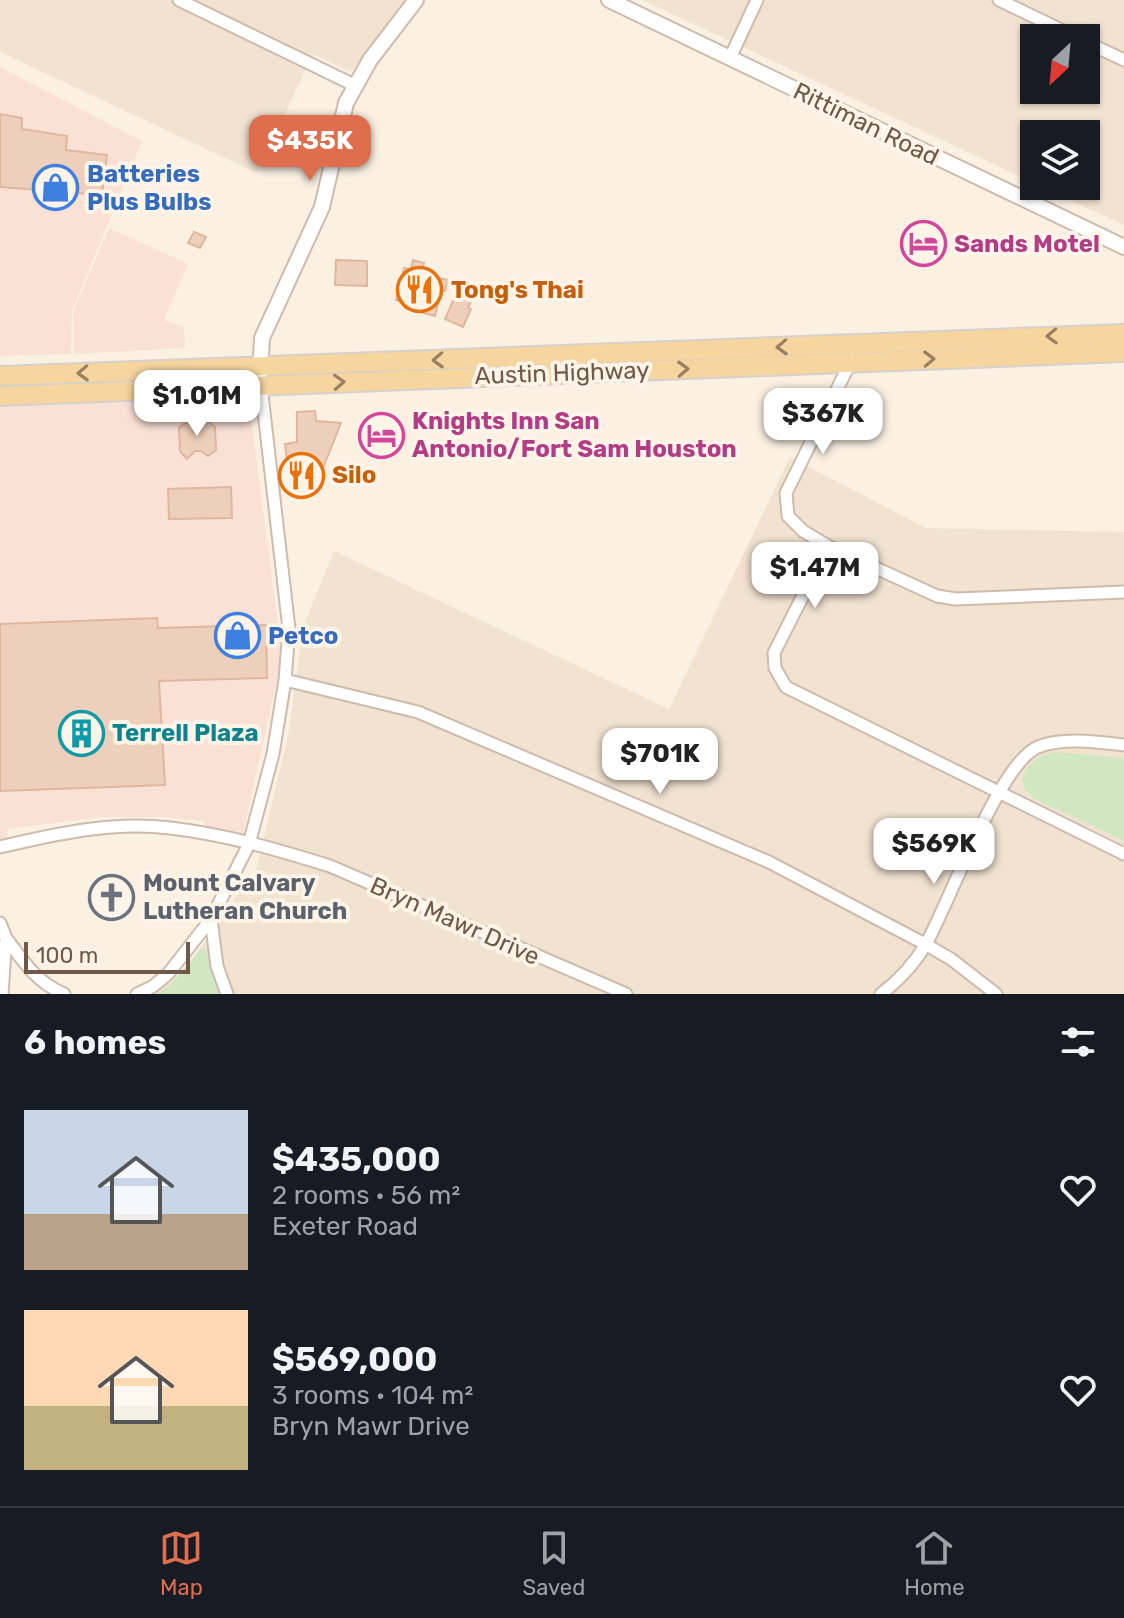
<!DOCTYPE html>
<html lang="en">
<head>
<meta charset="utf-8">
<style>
	body { margin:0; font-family:Rubik,sans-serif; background:#242831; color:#f1f3f6; height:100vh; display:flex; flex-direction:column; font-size:30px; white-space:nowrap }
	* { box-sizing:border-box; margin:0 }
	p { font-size:26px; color:#9ea1a6 }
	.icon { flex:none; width:44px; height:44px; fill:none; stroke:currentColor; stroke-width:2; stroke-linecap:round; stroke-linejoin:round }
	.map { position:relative; height:994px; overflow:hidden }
	.drawer { display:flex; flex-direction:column; background:#171b24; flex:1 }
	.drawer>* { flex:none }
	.needle { width:52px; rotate:206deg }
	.fabs { position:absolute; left:1020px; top:24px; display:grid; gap:16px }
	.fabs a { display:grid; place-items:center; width:80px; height:80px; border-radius:0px; background:#171b24; box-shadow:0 2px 6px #0004; font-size:40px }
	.scale { position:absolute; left:24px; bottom:20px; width:166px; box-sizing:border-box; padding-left:8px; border:4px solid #70584a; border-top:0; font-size:22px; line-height:28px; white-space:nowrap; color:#70584a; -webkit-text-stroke:6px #fef5e8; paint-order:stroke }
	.price { position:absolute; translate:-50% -68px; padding:0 18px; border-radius:16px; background:#fff; color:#222; font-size:26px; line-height:52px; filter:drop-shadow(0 2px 4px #0008) }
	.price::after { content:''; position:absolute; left:50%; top:48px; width:24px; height:18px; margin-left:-12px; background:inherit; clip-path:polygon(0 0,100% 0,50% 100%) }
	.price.selected { background:#de6e4e; color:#fff }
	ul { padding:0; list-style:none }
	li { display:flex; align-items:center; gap:24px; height:200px; padding:0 24px }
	li span { display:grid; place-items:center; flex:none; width:224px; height:160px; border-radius:0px; color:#555 }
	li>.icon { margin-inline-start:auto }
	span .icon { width:96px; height:96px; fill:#fffc; stroke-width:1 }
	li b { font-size:34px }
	h2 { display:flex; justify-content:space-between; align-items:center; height:96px; padding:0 24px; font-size:34px }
	.tab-bar { display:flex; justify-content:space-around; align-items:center; height:112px; border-top:2px solid #363941; background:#171b24; font-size:22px; color:#9ea1a6 }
	.tab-bar a { display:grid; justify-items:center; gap:4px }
	.tab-bar .selected { color:#de6e4e }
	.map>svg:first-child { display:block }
</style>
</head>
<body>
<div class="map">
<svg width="1124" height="994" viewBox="0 0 1124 994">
	<rect width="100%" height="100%" fill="#faf1e2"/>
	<path fill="#f2e3d1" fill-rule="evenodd" d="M 0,0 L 406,0 L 351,72 L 313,54 L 257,173 L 0,52 Z
		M 642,0 L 1124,0 L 1124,225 L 1039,186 L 1086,186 L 1086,134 L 1034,134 L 1034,183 ZM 1034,38 L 1086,38 L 1086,90 L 1034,90 Z
		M 790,457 L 926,528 L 1124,532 L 1124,994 L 147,994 L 180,977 L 257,867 L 289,731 L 303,627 L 334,551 L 669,709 Z"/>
	<path fill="#fae1d6" d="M 0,67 L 142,141 L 72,311 L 71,354 L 0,356 Z
		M 109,228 L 188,264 L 164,320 L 184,327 L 185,348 L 74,354 L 73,312 Z
		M 242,398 L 249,403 L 279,631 L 280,667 L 243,834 L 205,826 L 203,821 L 162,817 L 101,817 L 8,829 L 7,840 L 0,841 L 0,407 Z"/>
	<path fill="#d1e7c2" d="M 1056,752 L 1124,758 L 1124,841 L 1035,799 L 1025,790 L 1022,777 C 1031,761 1038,755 1056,752 Z
		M 201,949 L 206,949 L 221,994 L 157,994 L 169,986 Z"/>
	<path fill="#eecfbb" stroke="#e0b69d" stroke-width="2" d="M 0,114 L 22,118 L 22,129 L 67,136 L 66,150 L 107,155 L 102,195 L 0,187 Z
		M 194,232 L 206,237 L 200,248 L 188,243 Z
		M 336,260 L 367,261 L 367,286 L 335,285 Z
		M 413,260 L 424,263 L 421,274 L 448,280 L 445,291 L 441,290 L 435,316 L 405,308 L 406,303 L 396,300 L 404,268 L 411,269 Z
		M 456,294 L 471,301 L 468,308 L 471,309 L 463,327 L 445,319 Z
		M 315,411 L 316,421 L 341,423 L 319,478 L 316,486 L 310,489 L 305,485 L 304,479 L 289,480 L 285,444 L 297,442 L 297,412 Z
		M 208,421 L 215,427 L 216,450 L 208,456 L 201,451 L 195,451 L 187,459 L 180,451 L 179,428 L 185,423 Z
		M 231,487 L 232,518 L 169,519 L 168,489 Z
		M 157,618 L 158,628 L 266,625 L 267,678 L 159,681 L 165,785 L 0,791 L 0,624 Z"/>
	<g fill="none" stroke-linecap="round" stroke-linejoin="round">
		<defs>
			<path id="minor" d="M 179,0 L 354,85
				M 999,0 L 1078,38
				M 1086,42 L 1124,60
				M 730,58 L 757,0
				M 852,359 L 786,493 L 788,516 L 803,531 L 828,546 L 937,596 L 956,599 L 1124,592
				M 828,546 L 774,653 L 775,668 L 786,687 L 1124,854
				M 285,680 L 418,712 L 769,862 L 925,944 L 951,959 L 996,994
				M 0,847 C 55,834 113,821 170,828 C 224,834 279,850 330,866 L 626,994
				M 211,919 L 217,966 L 227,994
				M 0,923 L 6,938 L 2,994
				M 6,938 C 24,962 36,982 64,994
				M 137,994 L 152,987 L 168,974 L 211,919 L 249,844 L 273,754 L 285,680 L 289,629 L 261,386
				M 881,994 C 898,981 915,963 926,944 C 949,903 1000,762 1038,747 C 1063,737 1098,742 1124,745"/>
			<path id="tertiary" d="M 609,0 L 1124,247
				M 260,373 L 262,338 L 322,207 L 346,103 L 370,60 L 416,0"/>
			<path id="primary" d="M 0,376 L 1124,334
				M 0,396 L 1124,352"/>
		</defs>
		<use href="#minor" stroke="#cdbbac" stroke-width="15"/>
		<use href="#tertiary" stroke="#cdbbac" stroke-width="18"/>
		<use href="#primary" stroke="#d7d0cc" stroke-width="22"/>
		<use href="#minor" stroke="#fff" stroke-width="11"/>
		<use href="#tertiary" stroke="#fff" stroke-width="14"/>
		<use href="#primary" stroke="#f6d59e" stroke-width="18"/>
	</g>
	<defs><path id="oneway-chevron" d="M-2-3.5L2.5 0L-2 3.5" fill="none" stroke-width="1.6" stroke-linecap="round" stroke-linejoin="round" transform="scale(2)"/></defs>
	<g stroke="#987e63">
		<use href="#oneway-chevron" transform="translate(1052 336) rotate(178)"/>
		<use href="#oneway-chevron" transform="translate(782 347) rotate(178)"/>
		<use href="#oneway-chevron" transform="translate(929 359) rotate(-2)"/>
		<use href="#oneway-chevron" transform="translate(438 360) rotate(178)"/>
		<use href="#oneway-chevron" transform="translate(683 369) rotate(-2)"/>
		<use href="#oneway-chevron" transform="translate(83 373) rotate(178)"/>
		<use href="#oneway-chevron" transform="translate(339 382) rotate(-3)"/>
	</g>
	<defs>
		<symbol id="shop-ring" viewBox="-11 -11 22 22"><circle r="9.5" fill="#fef5e8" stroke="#3f7fe0" stroke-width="1.5"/><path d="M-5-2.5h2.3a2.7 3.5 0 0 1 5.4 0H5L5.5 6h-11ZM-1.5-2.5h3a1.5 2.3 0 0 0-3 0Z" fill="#3f7fe0"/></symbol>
		<symbol id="hotel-ring" viewBox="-11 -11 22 22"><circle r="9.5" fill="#fef5e8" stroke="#d1479c" stroke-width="1.5"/><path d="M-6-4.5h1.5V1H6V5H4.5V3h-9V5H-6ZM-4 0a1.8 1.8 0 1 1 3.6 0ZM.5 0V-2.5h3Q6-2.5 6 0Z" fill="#d1479c"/></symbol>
		<symbol id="restaurant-ring" viewBox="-11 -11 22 22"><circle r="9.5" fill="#fef5e8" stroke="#e8710a" stroke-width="1.5"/><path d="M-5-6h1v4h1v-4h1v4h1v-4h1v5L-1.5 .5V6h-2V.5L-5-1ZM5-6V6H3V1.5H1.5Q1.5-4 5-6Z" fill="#e8710a"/></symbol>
		<symbol id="building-ring" viewBox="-11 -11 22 22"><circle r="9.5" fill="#fef5e8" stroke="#0f9aa8" stroke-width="1.5"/><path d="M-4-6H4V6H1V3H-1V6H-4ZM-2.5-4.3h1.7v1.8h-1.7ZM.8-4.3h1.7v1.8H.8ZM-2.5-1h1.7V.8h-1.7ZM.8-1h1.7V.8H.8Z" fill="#0f9aa8"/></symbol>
		<symbol id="church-ring" viewBox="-11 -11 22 22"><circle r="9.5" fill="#fef5e8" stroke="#6b7280" stroke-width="1.5"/><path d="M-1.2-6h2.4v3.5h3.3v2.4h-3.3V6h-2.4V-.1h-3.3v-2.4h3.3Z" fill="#6b7280"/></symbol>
	</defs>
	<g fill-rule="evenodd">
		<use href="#shop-ring" x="30" y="162" width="51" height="51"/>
		<use href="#hotel-ring" x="898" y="218" width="51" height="51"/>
		<use href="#restaurant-ring" x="394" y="264" width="51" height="51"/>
		<use href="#hotel-ring" x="356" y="410" width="51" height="51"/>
		<use href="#restaurant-ring" x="276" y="450" width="51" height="51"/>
		<use href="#shop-ring" x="212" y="610" width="51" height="51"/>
		<use href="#building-ring" x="56" y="708" width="51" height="51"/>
		<use href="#church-ring" x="86" y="872" width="51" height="51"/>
	</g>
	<g text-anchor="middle" stroke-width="8" stroke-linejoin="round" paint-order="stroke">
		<g font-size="24" fill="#70584a" stroke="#fef5e8">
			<text transform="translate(866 124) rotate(26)" y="8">Rittiman Road</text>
			<text transform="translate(562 373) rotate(-2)" y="8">Austin Highway</text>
			<text transform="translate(455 921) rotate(24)" y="8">Bryn Mawr Drive</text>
		</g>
		<g font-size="24" font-weight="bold" fill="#366cbe" stroke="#fef5e8" text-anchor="start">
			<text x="87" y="182">Batteries<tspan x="87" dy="28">Plus Bulbs</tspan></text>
			<text x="268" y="644">Petco</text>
		</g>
		<g font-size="24" font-weight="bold" fill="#b23c85" stroke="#fef5e8" text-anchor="start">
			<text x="954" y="252">Sands Motel</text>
			<text x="412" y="429">Knights Inn San<tspan x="412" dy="28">Antonio/Fort Sam Houston</tspan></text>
		</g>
		<g font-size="24" font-weight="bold" fill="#c56008" stroke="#fef5e8" text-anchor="start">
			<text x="451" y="298">Tong's Thai</text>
			<text x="332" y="483">Silo</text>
		</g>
		<g font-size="24" font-weight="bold" fill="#0d838f" stroke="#fef5e8" text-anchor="start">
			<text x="112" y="741">Terrell Plaza</text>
		</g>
		<g font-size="24" font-weight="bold" fill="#5b616d" stroke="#fef5e8" text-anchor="start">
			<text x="143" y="891">Mount Calvary<tspan x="143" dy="28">Lutheran Church</tspan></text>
		</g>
	</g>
</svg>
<div class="fabs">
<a><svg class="needle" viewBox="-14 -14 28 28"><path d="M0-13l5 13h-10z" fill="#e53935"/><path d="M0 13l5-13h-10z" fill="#9ea1a6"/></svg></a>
<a><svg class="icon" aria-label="layers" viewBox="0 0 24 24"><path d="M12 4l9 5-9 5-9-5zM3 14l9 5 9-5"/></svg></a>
</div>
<div class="scale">100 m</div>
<b class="price selected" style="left:310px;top:183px">$435K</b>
<b class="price" style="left:197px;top:438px">$1.01M</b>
<b class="price" style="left:823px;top:456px">$367K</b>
<b class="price" style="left:815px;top:610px">$1.47M</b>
<b class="price" style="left:660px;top:796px">$701K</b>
<b class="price" style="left:934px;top:886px">$569K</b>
</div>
<section class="drawer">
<h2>6 homes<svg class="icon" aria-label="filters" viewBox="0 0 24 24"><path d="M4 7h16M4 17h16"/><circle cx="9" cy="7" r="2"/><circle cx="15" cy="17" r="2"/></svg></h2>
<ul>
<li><span style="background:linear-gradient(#c9d6e8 65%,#b9a48a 0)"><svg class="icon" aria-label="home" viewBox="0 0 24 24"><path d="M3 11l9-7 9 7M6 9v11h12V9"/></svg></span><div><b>$435,000</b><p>2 rooms · 56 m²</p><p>Exeter Road</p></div><svg class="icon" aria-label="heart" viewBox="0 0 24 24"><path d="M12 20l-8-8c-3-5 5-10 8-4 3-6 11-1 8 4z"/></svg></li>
<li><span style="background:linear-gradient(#ffd9b3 60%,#c2b280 0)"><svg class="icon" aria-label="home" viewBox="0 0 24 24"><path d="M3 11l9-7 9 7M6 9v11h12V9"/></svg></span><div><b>$569,000</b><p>3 rooms · 104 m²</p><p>Bryn Mawr Drive</p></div><svg class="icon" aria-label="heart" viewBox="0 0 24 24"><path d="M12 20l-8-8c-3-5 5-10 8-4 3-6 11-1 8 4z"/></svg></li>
</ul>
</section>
<nav class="tab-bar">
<a class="selected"><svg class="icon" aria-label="map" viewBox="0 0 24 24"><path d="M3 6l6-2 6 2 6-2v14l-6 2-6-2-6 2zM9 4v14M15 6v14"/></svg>Map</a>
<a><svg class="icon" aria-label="saved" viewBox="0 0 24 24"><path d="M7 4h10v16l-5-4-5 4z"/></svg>Saved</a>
<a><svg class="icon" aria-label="home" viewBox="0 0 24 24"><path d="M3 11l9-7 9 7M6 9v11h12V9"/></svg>Home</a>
</nav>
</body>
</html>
